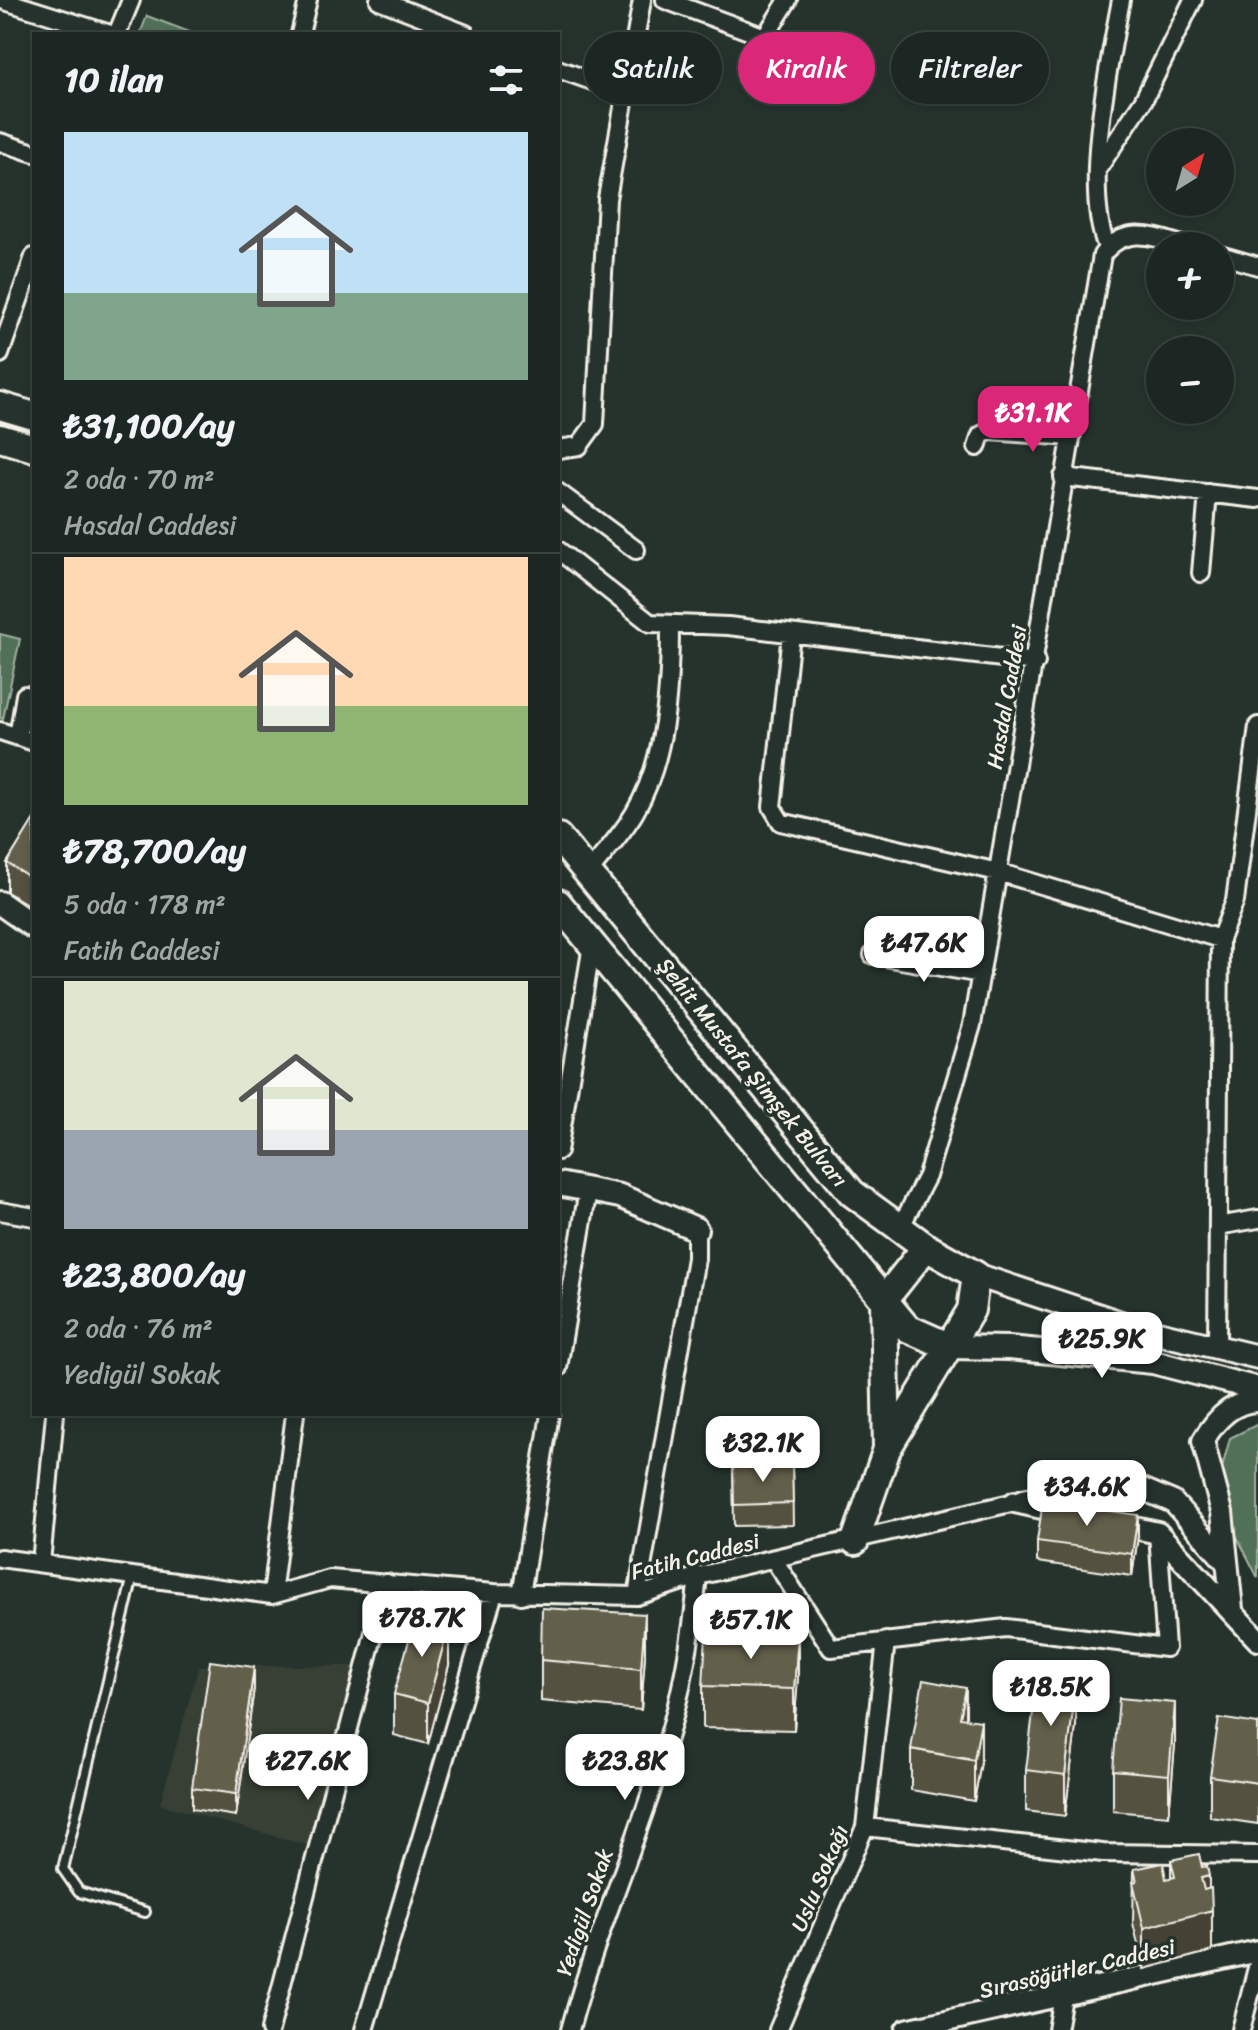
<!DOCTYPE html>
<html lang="tr">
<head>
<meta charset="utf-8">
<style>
	body { margin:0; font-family:Sriracha,sans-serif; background:#252e2a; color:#f1f3f6; height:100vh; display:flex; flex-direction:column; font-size:30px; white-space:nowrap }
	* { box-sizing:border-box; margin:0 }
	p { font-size:26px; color:#a0a5a5 }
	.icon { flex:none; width:44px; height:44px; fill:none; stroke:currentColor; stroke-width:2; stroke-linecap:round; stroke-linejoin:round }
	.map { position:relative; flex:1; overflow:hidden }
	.panel { position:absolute; left:32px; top:32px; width:528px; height:1384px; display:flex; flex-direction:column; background:#1c2622; border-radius:0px; box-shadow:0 4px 12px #0003,0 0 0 2px #3a4340 }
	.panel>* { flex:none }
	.banner { position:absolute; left:584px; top:32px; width:554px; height:72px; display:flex; gap:16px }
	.needle { width:52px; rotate:37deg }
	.tools { position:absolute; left:1146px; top:128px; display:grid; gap:16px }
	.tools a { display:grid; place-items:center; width:88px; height:88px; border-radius:50%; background:#1c2622; box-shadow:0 4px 12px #0003,0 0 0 2px #3a4340; font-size:40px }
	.price { position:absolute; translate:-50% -68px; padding:0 18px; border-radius:16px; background:#fff; color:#222; font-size:26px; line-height:52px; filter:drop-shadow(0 2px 4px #0008) }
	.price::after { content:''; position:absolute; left:50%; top:48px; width:24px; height:18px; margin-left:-12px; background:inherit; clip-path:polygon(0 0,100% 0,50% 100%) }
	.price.active { background:#db2777; color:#fff }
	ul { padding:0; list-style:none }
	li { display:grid; align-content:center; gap:16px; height:424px; padding:0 32px }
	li+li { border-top:2px solid #3a4340 }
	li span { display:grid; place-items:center; height:248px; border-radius:0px; color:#555 }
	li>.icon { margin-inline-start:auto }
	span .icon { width:144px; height:144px; fill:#fffc; stroke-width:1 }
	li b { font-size:34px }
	h2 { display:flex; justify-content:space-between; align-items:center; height:96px; padding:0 32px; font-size:34px }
	.tag { padding:0 28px; border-radius:36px; background:#1c2622; box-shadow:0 4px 12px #0003,0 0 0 2px #3a4340; font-size:28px; line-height:72px }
	.tag.active { background:#db2777; color:#fff }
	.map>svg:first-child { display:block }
</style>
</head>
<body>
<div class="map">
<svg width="1258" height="2030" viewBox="0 0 1258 2030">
	<rect width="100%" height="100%" fill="#26332d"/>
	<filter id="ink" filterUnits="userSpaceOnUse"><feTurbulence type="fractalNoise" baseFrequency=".0125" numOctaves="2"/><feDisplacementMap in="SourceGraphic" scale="16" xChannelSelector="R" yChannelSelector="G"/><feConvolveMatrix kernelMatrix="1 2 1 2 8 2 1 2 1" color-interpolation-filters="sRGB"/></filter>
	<g filter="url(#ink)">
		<path fill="#384036" d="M 199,1666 L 361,1666 L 310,1846 L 160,1804 Z"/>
		<path fill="#517058" stroke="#a2b0a0" stroke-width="2" d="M 147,16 L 192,33 L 192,34 L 140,34 Z
			M 0,634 L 20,639 L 3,719 L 0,718 Z
			M 1258,1424 L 1258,1578 L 1231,1525 L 1222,1468 L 1230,1438 Z"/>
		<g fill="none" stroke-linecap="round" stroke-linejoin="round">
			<defs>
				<path id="service" d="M 133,1576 L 63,1869 L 79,1892 L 145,1912"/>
				<path id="minor" d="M 2,0 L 110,34
					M 379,0 L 466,34
					M 665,0 L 765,37 L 788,0
					M 117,34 L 131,0
					M 300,34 L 308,0
					M 558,69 L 626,93
					M 0,142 L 34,153
					M 1099,167 L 1143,101 L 1193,0
					M 1107,247 C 1082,189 1109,64 1121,0
					M 1220,255 L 1258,266
					M 0,354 L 34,257
					M 977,447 L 981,435 L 990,431 L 1071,437
					M 558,449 L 579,446 L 595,424 L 607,199 L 642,0
					M 1063,477 L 1258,499
					M 558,492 L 636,550
					M 558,550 L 650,623 L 728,626 L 1036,662
					M 1201,573 L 1208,493
					M 791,634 L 772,807 L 781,822 L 998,872 L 1220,939 L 1217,1347
					M 0,731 L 34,742
					M 18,737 L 25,695 L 34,697
					M 590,871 C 605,852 622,834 635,812 C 666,759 670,687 670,626
					M 1220,939 L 1235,901 L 1258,726
					M 873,955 L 981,974
					M 558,1151 L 592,945
					M 0,1211 L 34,1217
					M 1218,1226 L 1258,1219
					M 900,1228 L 927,1176 L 972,1025 L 1102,255 C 1125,224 1155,237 1186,246
					M 558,1368 L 588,1190
					M 0,1558 L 272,1595 L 330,1579 L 494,1593 L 637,1596 L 698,1576 L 1015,1502
					M 774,1560 L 831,1648 L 1006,1628 L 1166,1648 L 1158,1533
					M 41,1563 L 55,1414
					M 272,1595 L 295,1414
					M 521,1595 L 550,1414
					M 637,1596 L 696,1258 L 696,1229
					M 865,1827 L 1103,1853 L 1258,1855
					M 270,2030 L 387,1583
					M 364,2030 L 494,1593
					M 570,2030 C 596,1933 638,1841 666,1745 C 683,1690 692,1634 698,1576
					M 778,2030 L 865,1827 L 886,1641
					M 1057,2030 L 1063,1997
					M 1241,2030 L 1258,1964"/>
				<path id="tertiary" d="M 1023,1500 L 1121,1480 L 1173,1502 L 1227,1563
					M 1015,1502 L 1069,1514
					M 1112,1523 L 1158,1533 L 1258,1640
					M 1232,1609 L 1222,1512 L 1203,1441 C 1215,1420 1232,1401 1258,1401
					M 906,2030 L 1258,1951"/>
				<path id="secondary" d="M 0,903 L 34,927
					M 558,1184 L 620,1196 L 696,1229
					M 976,1275 L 1133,1327 L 1258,1357
					M 950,1347 L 1009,1348 L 1153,1362 L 1258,1389"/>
				<path id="primary" d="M 0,406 L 34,416
					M 0,438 L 34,448
					M 558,837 L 852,1193 L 926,1247 L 976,1275 L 971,1310 L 887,1449 L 855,1541
					M 558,903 L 907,1328 L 950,1347
					M 887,1449 L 884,1300 L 926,1247"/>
			</defs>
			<use href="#service" stroke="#f4f1e8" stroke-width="14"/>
			<use href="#minor" stroke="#f4f1e8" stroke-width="22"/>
			<use href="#tertiary" stroke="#f4f1e8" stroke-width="26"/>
			<use href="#secondary" stroke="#f4f1e8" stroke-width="28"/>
			<use href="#primary" stroke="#f4f1e8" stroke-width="32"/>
			<use href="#service" stroke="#26332d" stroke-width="8"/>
			<use href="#minor" stroke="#26332d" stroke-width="16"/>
			<use href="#tertiary" stroke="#26332d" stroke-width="20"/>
			<use href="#secondary" stroke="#26332d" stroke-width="22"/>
			<use href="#primary" stroke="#26332d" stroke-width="26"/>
		</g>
		<path fill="#545140" stroke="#f4f1e8" stroke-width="2" d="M 34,819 L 34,908 L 7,892 L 7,863 Z
			M 792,1464 L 793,1525 L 734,1526 L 733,1465 Z
			M 1138,1536 L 1132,1576 L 1037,1562 L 1037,1541 Z
			M 645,1655 L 641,1710 L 541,1701 L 541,1660 Z
			M 449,1665 L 428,1744 L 394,1735 L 394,1694 Z
			M 798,1676 L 794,1730 L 703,1728 L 703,1686 Z
			M 254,1688 L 236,1816 L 192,1809 L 192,1788 Z
			M 1258,1724 L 1258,1824 L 1210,1817 L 1210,1776 Z
			M 1076,1726 L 1065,1816 L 1026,1811 L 1026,1770 Z
			M 1175,1744 L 1169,1816 L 1113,1811 L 1113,1770 Z
			M 911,1749 L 981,1762 L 974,1801 L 911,1790 Z
			M 1171,1860 L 1202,1867 L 1209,1889 L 1212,1951 L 1144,1969 L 1133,1923 L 1134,1869 L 1166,1879 L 1171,1878 Z"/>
		<path fill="#454234" stroke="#f4f1e8" stroke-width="2" d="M 1138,1515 L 1138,1536 L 1132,1576 L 1132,1554 Z
			M 645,1614 L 645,1655 L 641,1710 L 641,1669 Z
			M 449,1624 L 449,1665 L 428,1744 L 428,1703 Z
			M 798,1635 L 798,1676 L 794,1730 L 794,1689 Z
			M 254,1667 L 254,1688 L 236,1816 L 236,1794 Z
			M 1076,1685 L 1076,1726 L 1065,1816 L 1065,1775 Z
			M 966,1688 L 966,1729 L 960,1759 L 960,1718 Z
			M 1175,1703 L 1175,1744 L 1169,1816 L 1169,1775 Z
			M 981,1721 L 981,1762 L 974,1801 L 974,1760 Z
			M 1209,1876 L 1209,1911 L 1212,1910 L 1212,1951 L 1144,1969 L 1144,1928 L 1201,1878 Z"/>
		<path fill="#625e4b" stroke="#f4f1e8" stroke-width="2" d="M 34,819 L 34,880 L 7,863 Z
			M 792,1464 L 793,1503 L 734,1505 L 733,1465 Z
			M 1043,1501 L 1138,1515 L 1132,1554 L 1037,1541 Z
			M 542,1608 L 645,1614 L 641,1669 L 541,1660 Z
			M 416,1615 L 449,1624 L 428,1703 L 394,1694 Z
			M 706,1635 L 798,1635 L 794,1689 L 703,1686 Z
			M 210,1661 L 254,1667 L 236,1794 L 192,1788 Z
			M 923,1680 L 966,1688 L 960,1718 L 981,1721 L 974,1760 L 911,1749 Z
			M 1037,1680 L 1076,1685 L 1065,1775 L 1026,1770 Z
			M 1119,1698 L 1175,1703 L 1169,1775 L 1113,1770 Z
			M 1219,1718 L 1258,1724 L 1258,1783 L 1210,1776 Z
			M 1199,1854 L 1202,1867 L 1207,1866 L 1209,1876 L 1201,1878 L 1204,1890 L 1211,1888 L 1212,1910 L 1144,1928 L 1133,1882 L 1137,1881 L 1134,1869 L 1163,1863 L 1166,1879 L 1175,1877 L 1171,1860 Z"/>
	</g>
	<g text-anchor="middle" stroke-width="7" stroke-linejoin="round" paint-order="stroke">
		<g font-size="22" fill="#f4f1e8" stroke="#26332d">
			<text transform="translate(1006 697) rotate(-80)" y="8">Hasdal Caddesi</text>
			<text transform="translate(753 1072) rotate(51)" y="8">Şehit Mustafa Şimşek Bulvarı</text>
			<text transform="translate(695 1556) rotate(-14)" y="8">Fatih Caddesi</text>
			<text transform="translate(819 1878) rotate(-67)" y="8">Uslu Sokağı</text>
			<text transform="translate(584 1912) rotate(-71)" y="8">Yedigül Sokak</text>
			<text transform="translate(1077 1968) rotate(-13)" y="8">Sırasöğütler Caddesi</text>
		</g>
	</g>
</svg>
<div class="tools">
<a><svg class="needle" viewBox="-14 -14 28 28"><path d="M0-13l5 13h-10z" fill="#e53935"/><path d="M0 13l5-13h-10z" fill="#a0a5a5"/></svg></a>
<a>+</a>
<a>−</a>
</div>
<b class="price active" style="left:1033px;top:454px">₺31.1K</b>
<b class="price" style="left:924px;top:984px">₺47.6K</b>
<b class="price" style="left:1102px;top:1380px">₺25.9K</b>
<b class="price" style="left:763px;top:1484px">₺32.1K</b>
<b class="price" style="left:1087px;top:1528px">₺34.6K</b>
<b class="price" style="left:422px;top:1659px">₺78.7K</b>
<b class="price" style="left:751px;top:1661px">₺57.1K</b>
<b class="price" style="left:1051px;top:1728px">₺18.5K</b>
<b class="price" style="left:308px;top:1802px">₺27.6K</b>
<b class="price" style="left:625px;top:1802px">₺23.8K</b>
<div class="banner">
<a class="tag">Satılık</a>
<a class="tag active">Kiralık</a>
<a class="tag">Filtreler</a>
</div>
<section class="panel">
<h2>10 ilan<svg class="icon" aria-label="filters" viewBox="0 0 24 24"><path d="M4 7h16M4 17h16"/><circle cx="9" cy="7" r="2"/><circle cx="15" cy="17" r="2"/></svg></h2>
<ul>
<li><span style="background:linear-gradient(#bfe0f5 65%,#7fa58c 0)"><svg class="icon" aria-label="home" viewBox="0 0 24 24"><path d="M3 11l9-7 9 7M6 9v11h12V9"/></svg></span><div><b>₺31,100/ay</b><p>2 oda · 70 m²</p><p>Hasdal Caddesi</p></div></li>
<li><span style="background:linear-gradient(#ffd9b3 60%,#8fb573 0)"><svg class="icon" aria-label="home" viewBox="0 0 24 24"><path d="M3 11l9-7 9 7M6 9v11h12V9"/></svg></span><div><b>₺78,700/ay</b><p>5 oda · 178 m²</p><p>Fatih Caddesi</p></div></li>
<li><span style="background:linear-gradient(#dfe7d0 60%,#9aa5b1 0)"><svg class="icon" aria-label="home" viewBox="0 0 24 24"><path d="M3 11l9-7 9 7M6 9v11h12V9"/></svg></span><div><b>₺23,800/ay</b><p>2 oda · 76 m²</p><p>Yedigül Sokak</p></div></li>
</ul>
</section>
</div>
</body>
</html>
